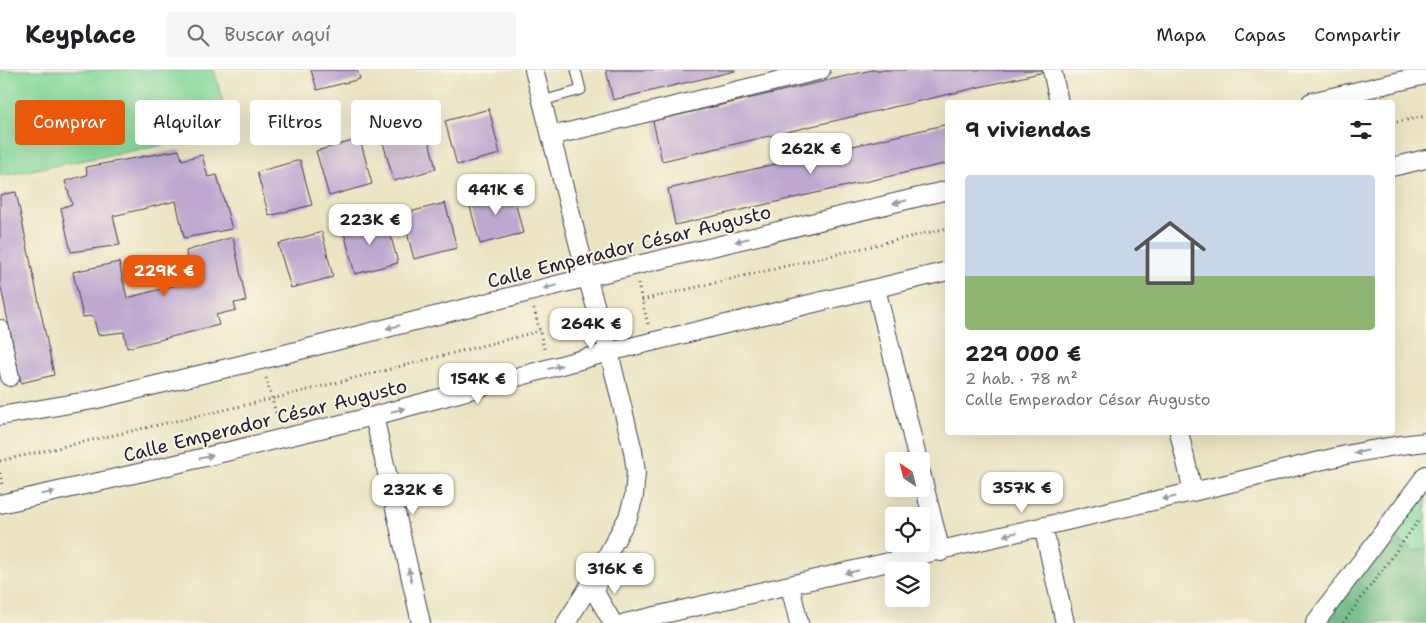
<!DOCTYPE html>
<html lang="es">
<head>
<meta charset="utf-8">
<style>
	body { margin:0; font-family:"Shantell Sans",sans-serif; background:#f6f6f6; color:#202124; height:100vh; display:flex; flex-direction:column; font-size:19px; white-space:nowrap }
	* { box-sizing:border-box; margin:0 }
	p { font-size:16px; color:#757577 }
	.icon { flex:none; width:28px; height:28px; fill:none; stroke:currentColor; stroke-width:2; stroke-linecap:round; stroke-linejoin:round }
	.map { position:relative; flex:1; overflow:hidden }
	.drawer { position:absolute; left:945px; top:30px; width:450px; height:335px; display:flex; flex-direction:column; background:#fff; border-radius:5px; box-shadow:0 5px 20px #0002 }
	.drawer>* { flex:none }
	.top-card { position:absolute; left:15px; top:30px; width:475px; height:45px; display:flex; gap:10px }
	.needle { width:32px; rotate:325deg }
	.tools { position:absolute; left:885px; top:382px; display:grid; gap:10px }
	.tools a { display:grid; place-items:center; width:45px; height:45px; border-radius:5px; background:#fff; box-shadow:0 5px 20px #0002; font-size:25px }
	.price { position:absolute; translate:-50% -42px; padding:0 11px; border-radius:10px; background:#fff; color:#222; font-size:16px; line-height:32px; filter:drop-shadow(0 1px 2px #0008) }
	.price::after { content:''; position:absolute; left:50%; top:30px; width:15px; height:11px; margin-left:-8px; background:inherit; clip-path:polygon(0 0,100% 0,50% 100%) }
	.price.selected { background:#ea580c; color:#fff }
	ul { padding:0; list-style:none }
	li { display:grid; align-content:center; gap:10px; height:265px; padding:0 20px }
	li+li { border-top:1px solid #e0e0e0 }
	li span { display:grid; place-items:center; height:155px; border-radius:5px; color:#555 }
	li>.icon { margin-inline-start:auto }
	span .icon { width:90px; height:90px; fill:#fffc; stroke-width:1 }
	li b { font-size:21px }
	h2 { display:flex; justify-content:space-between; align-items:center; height:60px; padding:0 20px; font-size:21px }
	.tag { padding:0 18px; border-radius:5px; background:#fff; box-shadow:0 5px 20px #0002; font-size:18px; line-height:45px }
	.tag.selected { background:#ea580c; color:#fff }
	header { display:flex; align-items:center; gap:30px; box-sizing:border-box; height:70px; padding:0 25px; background:#fff; border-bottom:1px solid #e0e0e0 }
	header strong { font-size:24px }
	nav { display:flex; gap:28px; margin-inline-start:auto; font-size:18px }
	.search { width:350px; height:45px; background:#f6f6f6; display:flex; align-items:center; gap:12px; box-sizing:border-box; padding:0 18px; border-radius:5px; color:#757577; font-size:19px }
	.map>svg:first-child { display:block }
</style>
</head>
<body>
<header>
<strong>Keyplace</strong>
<div class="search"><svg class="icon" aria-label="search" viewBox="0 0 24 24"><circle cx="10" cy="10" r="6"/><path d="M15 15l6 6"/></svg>Buscar aquí</div>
<nav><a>Mapa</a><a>Capas</a><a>Compartir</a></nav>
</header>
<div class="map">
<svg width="1426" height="553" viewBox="0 0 1426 553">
	<rect width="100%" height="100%" fill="#fcf5e5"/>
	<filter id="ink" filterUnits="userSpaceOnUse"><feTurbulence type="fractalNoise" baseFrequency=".02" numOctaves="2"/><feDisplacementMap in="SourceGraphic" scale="10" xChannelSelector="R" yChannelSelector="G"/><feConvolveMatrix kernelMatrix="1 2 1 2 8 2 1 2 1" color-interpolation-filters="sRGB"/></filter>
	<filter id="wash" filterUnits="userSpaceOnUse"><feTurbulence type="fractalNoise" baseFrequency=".0096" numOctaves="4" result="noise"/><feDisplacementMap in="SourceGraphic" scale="20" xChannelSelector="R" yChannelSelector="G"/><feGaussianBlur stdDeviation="1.12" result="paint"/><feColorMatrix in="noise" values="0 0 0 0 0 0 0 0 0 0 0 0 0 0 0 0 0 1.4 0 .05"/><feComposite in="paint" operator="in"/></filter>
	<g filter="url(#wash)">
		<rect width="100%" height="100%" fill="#eae4c3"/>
		<path fill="#85d99c" stroke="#547e6c" d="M 0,0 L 214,0 L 231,62 L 0,106 Z
			M 1426,405 L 1426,478 L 1415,481 L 1384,460 Z"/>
		<path fill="#6cb984" stroke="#476e60" d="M 1384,460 L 1415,481 L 1426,478 L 1426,553 L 1315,553 Z"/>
		<g id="blocks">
			<path fill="#bea8cf" d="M 311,0 L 357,0 L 360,9 L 317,20 Z
				M 606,0 L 735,0 L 735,1 L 613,30 Z
				M 872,0 L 1044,0 L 1044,2 L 662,91 L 653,51 Z
				M 489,39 L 500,84 L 457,95 L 445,51 Z
				M 425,54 L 436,99 L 394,111 L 381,66 Z
				M 948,54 L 948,93 L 675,155 L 668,119 Z
				M 360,69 L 372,114 L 329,126 L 316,81 Z
				M 179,80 L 182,90 L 202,85 L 208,107 L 217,105 L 232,159 L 184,168 L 176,131 L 113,146 L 120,175 L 71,182 L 61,138 L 72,134 L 65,111 L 87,105 L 86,97 Z
				M 300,90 L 312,135 L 269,146 L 257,102 Z
				M 512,118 L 523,163 L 480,174 L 468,129 Z
				M 16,122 L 54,305 L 21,313 L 0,213 L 0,125 Z
				M 445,133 L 457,178 L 414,189 L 402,144 Z
				M 386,148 L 398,193 L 355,204 L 343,159 Z
				M 322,162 L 333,207 L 291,218 L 278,174 Z
				M 233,167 L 246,231 L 234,233 L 236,240 L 216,245 L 219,255 L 127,278 L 124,262 L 98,265 L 93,246 L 83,247 L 73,202 L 119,192 L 127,228 L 188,212 L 186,181 Z"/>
		</g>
	</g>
	<g filter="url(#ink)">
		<use href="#blocks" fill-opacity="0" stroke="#403f4f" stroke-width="1"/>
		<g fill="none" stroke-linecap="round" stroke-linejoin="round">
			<defs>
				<path id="lane" d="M 542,31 L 581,20 L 576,0"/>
				<path id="street" d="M 534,0 L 587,207 L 609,282 L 633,381 L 636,402 L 634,426 L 628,447 L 598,502 L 566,553
					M 1052,0 L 1059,32
					M 1311,32 L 1426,5
					M 552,66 L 821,0
					M 1392,97 L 1426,89
					M 876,218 L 918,391
					M 0,259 L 10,307
					M 0,346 L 93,330 L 261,290 L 596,205 L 948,120
					M 374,346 L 421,553
					M 1179,362 L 1193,422
					M 921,403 L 941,482
					M 0,434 L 143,402 L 374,346 L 609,282 L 948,201
					M 1043,456 L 1065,553
					M 598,503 L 596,524 L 613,553
					M 790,516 L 799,553
					M 625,553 C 814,510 1003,466 1192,422 C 1270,405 1347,380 1426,372
					M 1315,553 L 1426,405"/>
			</defs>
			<use href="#lane" stroke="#403f4f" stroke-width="11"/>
			<use href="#street" stroke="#403f4f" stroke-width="20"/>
			<path stroke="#403f4f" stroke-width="3" stroke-dasharray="1 4" stroke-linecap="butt" d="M 1392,53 L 1426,46
				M 638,214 L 648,254
				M 642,230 L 948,158
				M 534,239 L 545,282
				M 266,308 L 278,350
				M 0,391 L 272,329 L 540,261
				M 0,403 L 2,415
				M 1343,553 L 1419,450"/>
			<use href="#lane" stroke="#fff" stroke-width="9"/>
			<use href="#street" stroke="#fff" stroke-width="18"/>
		</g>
		<defs><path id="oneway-solid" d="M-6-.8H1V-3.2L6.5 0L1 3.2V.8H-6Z" transform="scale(1.25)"/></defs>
		<g fill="#9c9ca7">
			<use href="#oneway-solid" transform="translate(900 132) rotate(166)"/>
			<use href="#oneway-solid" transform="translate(742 170) rotate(166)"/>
			<use href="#oneway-solid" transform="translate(550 217) rotate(166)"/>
			<use href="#oneway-solid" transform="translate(393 257) rotate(166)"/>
			<use href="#oneway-solid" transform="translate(555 297) rotate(-15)"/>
			<use href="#oneway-solid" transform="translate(398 340) rotate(-15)"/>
			<use href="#oneway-solid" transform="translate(1361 382) rotate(167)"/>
			<use href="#oneway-solid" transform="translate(206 387) rotate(-14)"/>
			<use href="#oneway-solid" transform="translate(48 423) rotate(-12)"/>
			<use href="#oneway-solid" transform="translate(1169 428) rotate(168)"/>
			<use href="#oneway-solid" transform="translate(1010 464) rotate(166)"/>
			<use href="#oneway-solid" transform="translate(852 502) rotate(167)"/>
			<use href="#oneway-solid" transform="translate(410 505) rotate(-103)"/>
		</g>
	</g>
	<g text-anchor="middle" stroke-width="4" stroke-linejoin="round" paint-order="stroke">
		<g font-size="19" fill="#22223b" stroke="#fcf5e5">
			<text transform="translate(629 176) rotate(-14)" y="7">Calle Emperador César Augusto</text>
			<text transform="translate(265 350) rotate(-14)" y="7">Calle Emperador César Augusto</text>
		</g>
	</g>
</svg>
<div class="tools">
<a><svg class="needle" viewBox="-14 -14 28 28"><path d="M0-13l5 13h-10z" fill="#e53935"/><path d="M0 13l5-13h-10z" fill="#757577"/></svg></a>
<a><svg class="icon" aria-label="locate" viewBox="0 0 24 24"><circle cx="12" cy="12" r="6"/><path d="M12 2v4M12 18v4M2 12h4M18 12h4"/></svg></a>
<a><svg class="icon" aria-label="layers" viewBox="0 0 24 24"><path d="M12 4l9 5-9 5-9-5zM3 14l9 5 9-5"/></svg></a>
</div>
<b class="price" style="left:811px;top:105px">262K €</b>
<b class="price" style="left:496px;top:146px">441K €</b>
<b class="price" style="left:370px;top:176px">223K €</b>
<b class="price selected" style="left:164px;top:227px">229K €</b>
<b class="price" style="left:591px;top:280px">264K €</b>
<b class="price" style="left:478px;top:335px">154K €</b>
<b class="price" style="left:1022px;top:444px">357K €</b>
<b class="price" style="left:413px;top:446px">232K €</b>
<b class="price" style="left:615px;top:525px">316K €</b>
<div class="top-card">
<a class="tag selected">Comprar</a>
<a class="tag">Alquilar</a>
<a class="tag">Filtros</a>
<a class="tag">Nuevo</a>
</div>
<section class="drawer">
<h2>9 viviendas<svg class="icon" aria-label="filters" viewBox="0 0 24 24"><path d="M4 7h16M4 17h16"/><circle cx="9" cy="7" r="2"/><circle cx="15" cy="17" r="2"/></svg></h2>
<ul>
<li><span style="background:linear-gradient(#c9d6e8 65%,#8fb573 0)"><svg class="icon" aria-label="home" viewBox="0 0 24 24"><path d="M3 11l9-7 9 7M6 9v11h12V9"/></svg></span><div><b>229 000 €</b><p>2 hab. · 78 m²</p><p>Calle Emperador César Augusto</p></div></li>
</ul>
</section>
</div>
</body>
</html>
